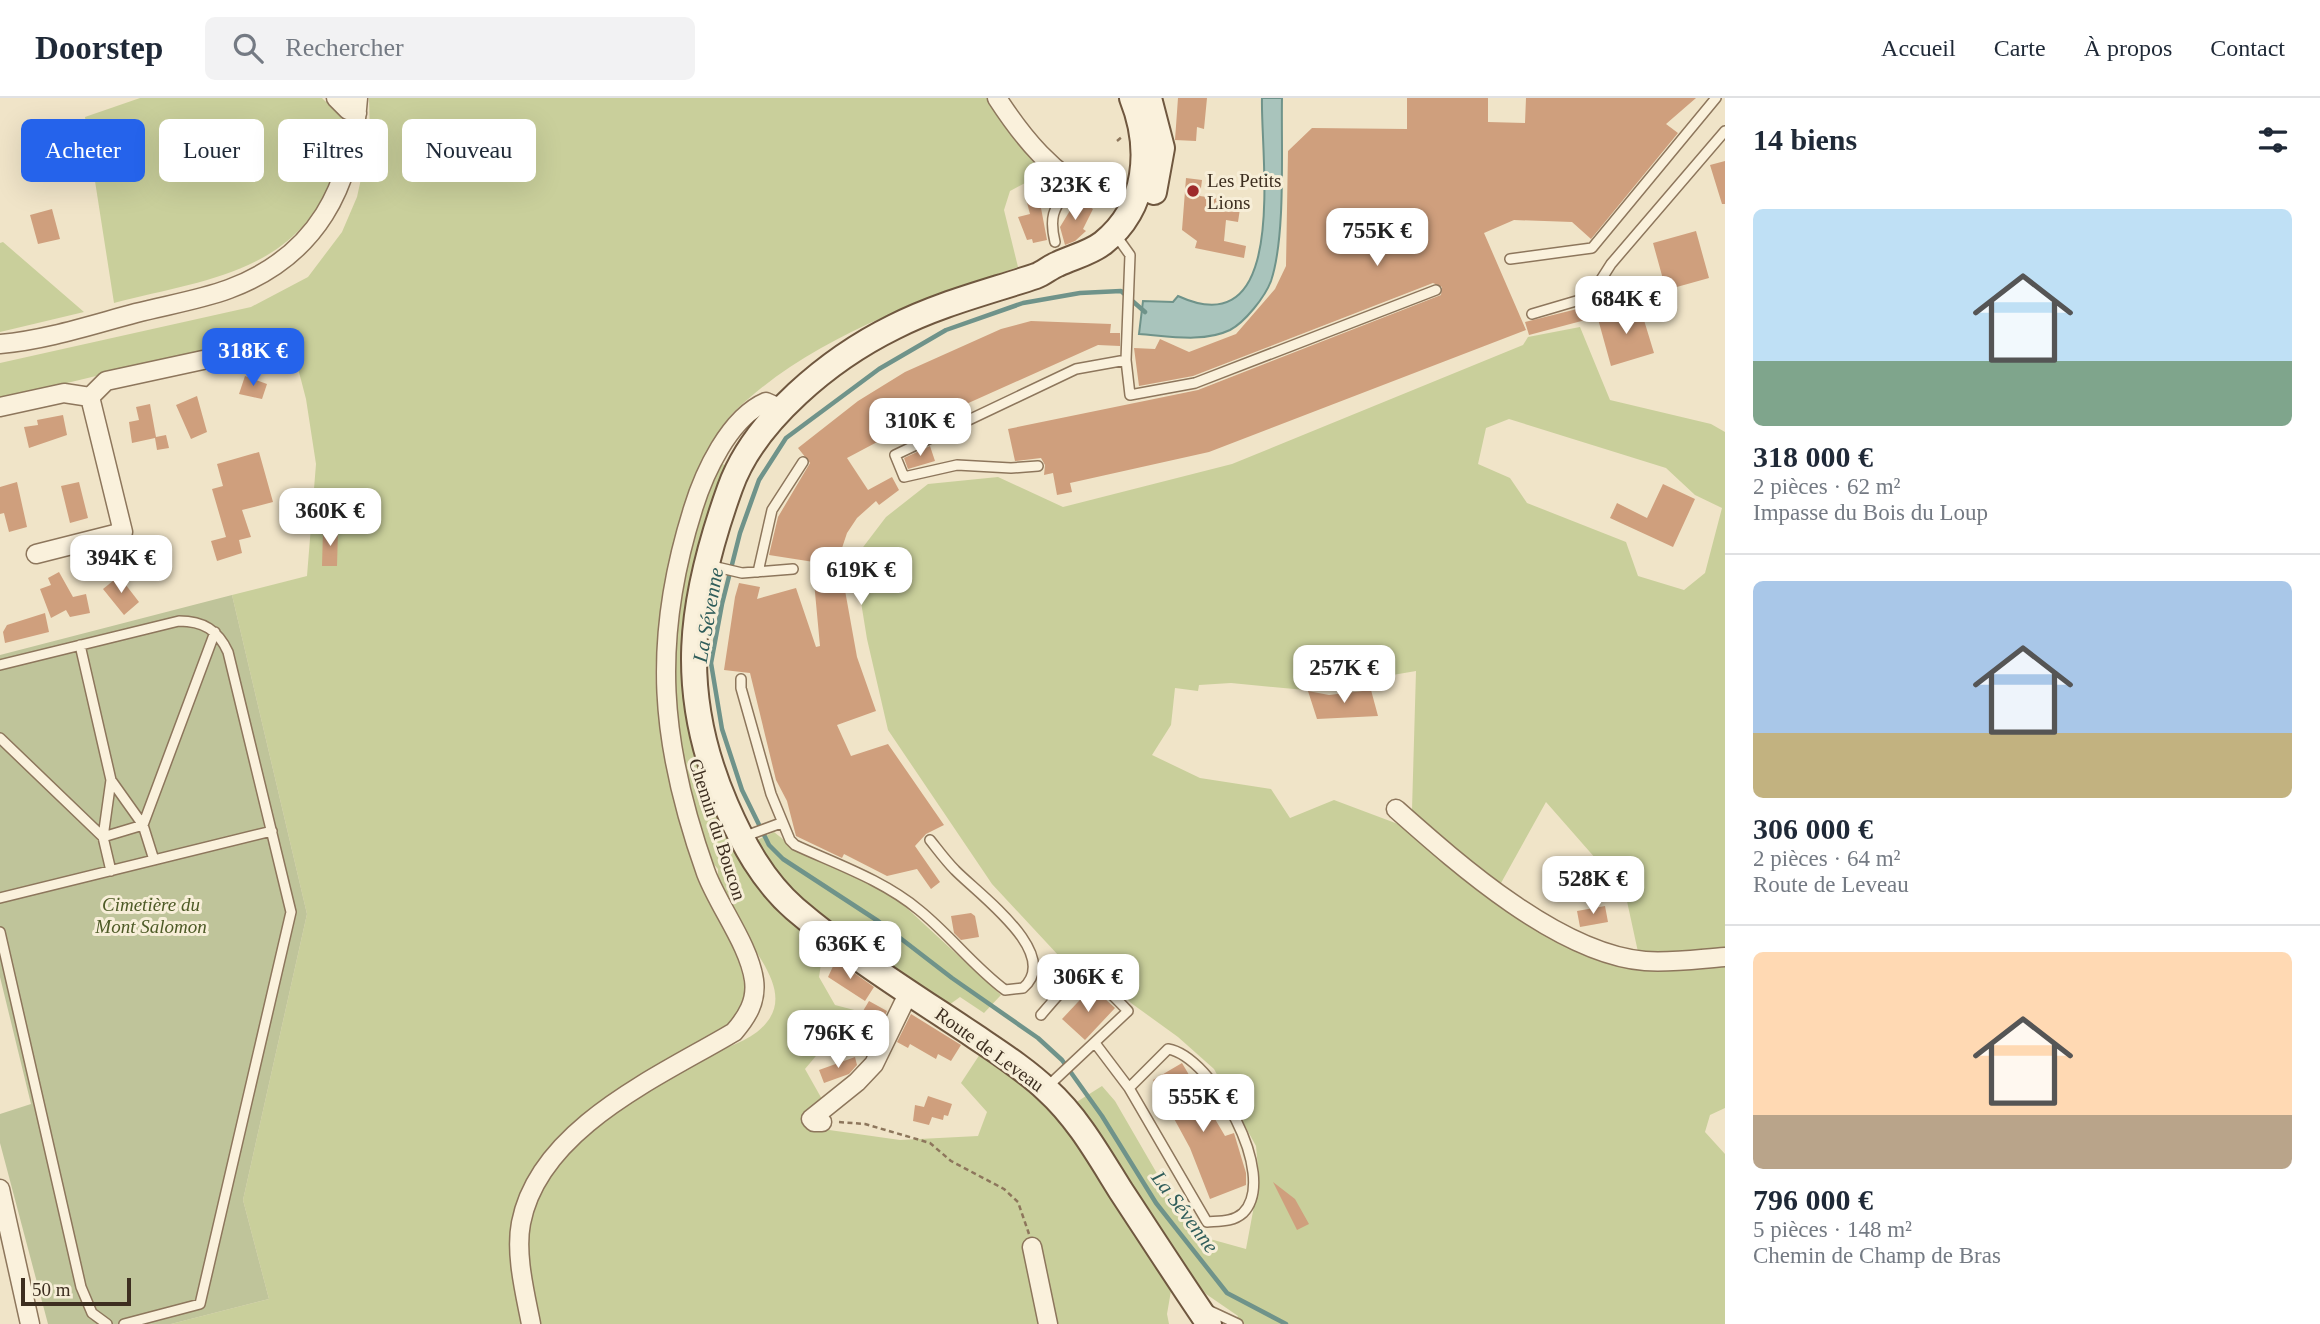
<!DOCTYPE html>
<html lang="fr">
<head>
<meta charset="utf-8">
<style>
	body { margin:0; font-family:"Times New Roman",serif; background:#f2f2f3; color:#1f2937; height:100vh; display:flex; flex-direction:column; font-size:26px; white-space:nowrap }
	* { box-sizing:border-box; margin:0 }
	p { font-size:23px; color:#747a83 }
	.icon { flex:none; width:38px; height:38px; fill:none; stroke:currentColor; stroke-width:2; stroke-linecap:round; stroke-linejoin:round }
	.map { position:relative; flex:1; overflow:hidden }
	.panel { display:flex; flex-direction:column; background:#fff; width:595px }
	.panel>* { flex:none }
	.hud { position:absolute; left:21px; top:21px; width:665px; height:63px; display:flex; gap:14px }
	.scale { position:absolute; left:21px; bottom:18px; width:110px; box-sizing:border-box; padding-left:7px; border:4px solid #3d2e20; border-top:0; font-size:19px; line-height:24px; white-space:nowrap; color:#3d2e20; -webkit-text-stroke:5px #f7eed8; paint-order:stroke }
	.price { position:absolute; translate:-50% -60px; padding:0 16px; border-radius:14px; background:#fff; color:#222; font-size:23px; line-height:46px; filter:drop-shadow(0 2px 4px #0008) }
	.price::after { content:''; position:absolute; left:50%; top:42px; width:21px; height:16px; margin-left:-10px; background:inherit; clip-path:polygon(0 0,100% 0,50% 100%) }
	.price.current { background:#2563eb; color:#fff }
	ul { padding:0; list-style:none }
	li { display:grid; align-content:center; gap:14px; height:371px; padding:0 28px }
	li+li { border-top:2px solid #e0e1e3 }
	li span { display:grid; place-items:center; height:217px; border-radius:10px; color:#555 }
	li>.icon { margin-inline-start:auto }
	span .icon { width:126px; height:126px; fill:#fffc; stroke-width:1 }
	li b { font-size:30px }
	h2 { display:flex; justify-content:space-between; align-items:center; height:84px; padding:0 28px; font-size:30px }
	.tag { padding:0 24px; border-radius:10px; background:#fff; box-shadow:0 7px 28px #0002; font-size:24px; line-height:63px }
	.tag.current { background:#2563eb; color:#fff }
	header { display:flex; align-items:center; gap:42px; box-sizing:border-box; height:98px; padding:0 35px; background:#fff; border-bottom:2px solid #e0e1e3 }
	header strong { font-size:33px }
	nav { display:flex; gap:38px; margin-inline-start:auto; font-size:24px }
	.search { width:490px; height:63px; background:#f2f2f3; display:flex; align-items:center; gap:18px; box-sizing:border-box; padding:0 24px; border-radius:10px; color:#747a83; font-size:26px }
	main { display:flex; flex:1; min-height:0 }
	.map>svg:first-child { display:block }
</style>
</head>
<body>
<header>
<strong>Doorstep</strong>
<div class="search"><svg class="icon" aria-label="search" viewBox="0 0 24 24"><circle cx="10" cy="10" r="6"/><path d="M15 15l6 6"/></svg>Rechercher</div>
<nav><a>Accueil</a><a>Carte</a><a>À propos</a><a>Contact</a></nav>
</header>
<main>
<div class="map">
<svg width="1725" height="1226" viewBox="0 0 1725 1226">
	<rect width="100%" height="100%" fill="#f0e4c8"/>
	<path fill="#c9cf9b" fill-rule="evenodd" d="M 140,0 L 322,0 C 326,5 334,9 338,14 C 350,29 341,55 335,71 C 300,175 207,181 114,205 L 85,19 Z
		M 369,0 L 988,0 L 1053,73 L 1051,82 L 1029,83 L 1010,93 L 1004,112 L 1018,169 C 919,203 809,240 733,315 C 721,327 714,345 706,361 C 678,419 669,458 661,522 C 658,544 654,568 656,590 C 659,648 681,704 699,759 C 709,791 752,876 744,903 C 738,921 710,945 697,960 C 716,953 740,947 757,934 C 816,887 714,829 718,771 L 710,762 L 678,664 L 670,596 L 689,444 L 721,365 L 726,368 L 702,443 L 683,567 L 684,602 L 705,685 L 824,847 L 819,879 L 835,907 L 858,913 L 869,939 L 826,946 L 805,971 L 823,1003 L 808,1029 L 900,1042 L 978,1038 L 987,1014 L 961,985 L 982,953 L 1019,978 L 1072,1030 L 1172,1187 L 1167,1216 L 1169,1226 L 171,1226 L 269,1201 L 243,1102 L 307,816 L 232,497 L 307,478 L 316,366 L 306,301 L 288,232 L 0,301 L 0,265 L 251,209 L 308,179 L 342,134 L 357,99 L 370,40 Z
		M 3,144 L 84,214 L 0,234 L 0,145 Z
		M 1580,229 L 1610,302 L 1711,326 L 1725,334 L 1725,853 L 1689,856 L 1638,854 L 1625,794 L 1546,704 L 1501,785 L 1473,769 L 1416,719 L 1412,712 L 1416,573 L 1305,592 L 1231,585 L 1199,587 L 1198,593 L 1175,590 L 1171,627 L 1152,657 L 1200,680 L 1271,691 L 1290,720 L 1334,702 L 1398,726 L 1478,788 L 1576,849 L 1725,866 L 1725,1010 L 1710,1017 L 1705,1034 L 1725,1056 L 1725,1226 L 1233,1226 L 1238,1218 L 1206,1196 L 1170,1150 L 1075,1005 L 1102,988 L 1115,1003 L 1192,1136 L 1246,1151 L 1259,1081 L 1256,1048 L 1214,971 L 1178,939 L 1131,905 L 1096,869 L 1059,858 L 992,786 L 888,632 L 867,541 L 854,461 L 886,419 L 928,386 L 998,379 L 1063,409 L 1232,366 L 1523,247 L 1528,239 ZM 1509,321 L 1666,370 L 1695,397 L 1722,410 L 1705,475 L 1684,492 L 1638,478 L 1626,444 L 1527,405 L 1510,380 L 1478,366 L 1486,330 Z
		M 774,734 L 799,754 L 867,784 L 898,802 L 1001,897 L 984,915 L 960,899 L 949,907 L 793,799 L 753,744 Z"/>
	<path fill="#bfc49a" d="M 232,497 L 307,816 L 243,1102 L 269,1201 L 171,1226 L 48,1226 L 0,1045 L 0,1016 L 31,1006 L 0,879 L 0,557 Z"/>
	<path fill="#a9c4bc" stroke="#6f938a" stroke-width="2" d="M 1262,0 L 1282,0 C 1281,49 1286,138 1271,183 C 1265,199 1245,224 1230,232 C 1203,245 1168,238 1139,236 L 1143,203 L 1173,204 L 1178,198 C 1291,250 1260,56 1262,0 Z"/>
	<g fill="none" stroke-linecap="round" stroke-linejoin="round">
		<path stroke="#6f938a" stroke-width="4.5" d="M 1145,214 L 1121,193 L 1080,195 L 1023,205 L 946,232 L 879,271 L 786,340 L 759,382 L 740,435 L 722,506 L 711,565 L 722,631 L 742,692 L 769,747 L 783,761 L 878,823 L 952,880 L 1038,940 L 1062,962 L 1102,1018 L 1156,1105 L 1227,1195 L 1286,1226"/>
	</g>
	<path fill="#cf9f7d" d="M 1178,0 L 1207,0 L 1204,31 L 1197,29 L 1196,43 L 1175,42 Z
		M 1407,0 L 1488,0 L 1488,24 L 1525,25 L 1526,0 L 1696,0 L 1666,26 L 1678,35 L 1591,141 L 1572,124 L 1514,122 L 1484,135 L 1526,232 L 1209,354 L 1070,385 L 1072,394 L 1057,397 L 1053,375 L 1044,377 L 1045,367 L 1041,360 L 1015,363 L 1008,331 L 1198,292 L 1441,197 L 1442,189 L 1433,185 L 1193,278 L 1139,288 L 1134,250 L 1155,251 L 1160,241 L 1189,254 L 1236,236 L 1275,191 L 1286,168 L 1288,53 L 1312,30 L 1407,31 Z
		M 1725,63 L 1725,106 L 1722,106 L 1710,67 Z
		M 1186,80 L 1202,82 L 1200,98 L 1241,104 L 1238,124 L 1226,122 L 1224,143 L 1246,148 L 1244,160 L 1195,150 L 1197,143 L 1182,132 Z
		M 1038,94 L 1047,142 L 1033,145 L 1032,141 L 1027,142 L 1018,119 L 1030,116 L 1025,97 Z
		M 1077,101 L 1093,111 L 1083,131 L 1086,133 L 1075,143 L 1065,147 L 1060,129 Z
		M 52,111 L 60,141 L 38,146 L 30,117 Z
		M 1696,133 L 1709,180 L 1666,192 L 1653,145 Z
		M 1585,209 L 1589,221 L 1529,237 L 1525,224 Z
		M 1640,209 L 1654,255 L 1611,268 L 1598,221 Z
		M 1031,223 L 1111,226 L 1110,235 L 1120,235 L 1120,248 L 1098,247 L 915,329 L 913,325 L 847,360 L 868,392 L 892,379 L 899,392 L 879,407 L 876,403 L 857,420 L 847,435 L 839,459 L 857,559 L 876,613 L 837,627 L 851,658 L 888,646 L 944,727 L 926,736 L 915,748 L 940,784 L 931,791 L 917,771 L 887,778 L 844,756 L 842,760 L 796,738 L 787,703 L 776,682 L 750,575 L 724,572 L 735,499 L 739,485 L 760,489 L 757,501 L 796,490 L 816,549 L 820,548 L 813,473 L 833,467 L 769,457 L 778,419 L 810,365 L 798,350 L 858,303 L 905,274 L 1001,231 Z
		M 245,278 L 267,286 L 262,301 L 239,296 Z
		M 197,298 L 207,334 L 191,341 L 176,307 Z
		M 150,306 L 156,339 L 166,337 L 169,350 L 157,352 L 155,340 L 132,345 L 129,324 L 139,322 L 136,309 Z
		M 63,317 L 67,337 L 29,350 L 24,329 L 38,327 L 37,322 Z
		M 930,348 L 935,363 L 908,371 L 904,360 Z
		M 259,354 L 273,404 L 242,412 L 251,439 L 239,442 L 242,455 L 217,463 L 211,443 L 226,439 L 212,391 L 223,388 L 217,366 Z
		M 17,384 L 27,429 L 9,434 L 4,415 L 0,416 L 0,389 Z
		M 79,384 L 88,420 L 70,425 L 61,388 Z
		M 1663,386 L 1695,401 L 1673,449 L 1610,420 L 1617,405 L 1647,420 Z
		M 323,432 L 338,433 L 337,468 L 322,468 Z
		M 59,474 L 73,499 L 86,496 L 90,515 L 70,519 L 66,512 L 51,520 L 40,491 L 51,487 L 48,480 Z
		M 119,478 L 139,504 L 124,517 L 103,491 Z
		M 45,515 L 49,534 L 5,545 L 3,534 L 7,527 Z
		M 1371,592 L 1378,618 L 1317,621 L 1308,593 L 1329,597 Z
		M 1605,808 L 1608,824 L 1580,829 L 1577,813 Z
		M 971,815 L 975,818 L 979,839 L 961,842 L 954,835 L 951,818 Z
		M 836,862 L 874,889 L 865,903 L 828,879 Z
		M 1092,889 L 1115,910 L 1085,942 L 1062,921 Z
		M 869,903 L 887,913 L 882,924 L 863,913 Z
		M 911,916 L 961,947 L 951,963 L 938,956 L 936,961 L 910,946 L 908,950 L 897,944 Z
		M 855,959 L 857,967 L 849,976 L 824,985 L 819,972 Z
		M 1182,965 L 1225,1038 L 1234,1035 L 1246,1075 L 1246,1087 L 1210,1101 L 1190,1050 L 1153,982 Z
		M 928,998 L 952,1006 L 948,1018 L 944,1017 L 943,1022 L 932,1019 L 929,1027 L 913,1023 L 915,1007 L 924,1009 Z
		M 1273,1084 L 1295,1101 L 1309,1126 L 1297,1132 Z"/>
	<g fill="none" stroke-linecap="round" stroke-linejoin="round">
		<defs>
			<path id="lane" d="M 1055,144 C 1048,115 1056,109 1071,85
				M 1510,161 L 1592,150 L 1716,0
				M 1600,196 L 1636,185
				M 1532,216 L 1600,196 L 1597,188 L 1611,166 L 1725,33
				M 1126,262 L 1130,297 L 1195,285 L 1436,192
				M 1038,368 L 1011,370 L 957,367 L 904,379 L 895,357 L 1076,271 L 1126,262 L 1130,157 L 1115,136
				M 708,467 L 742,475 L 793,471
				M 758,474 L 772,412 L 803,364
				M 80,547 L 111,682
				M 0,567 L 179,523 C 203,523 218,532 228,554 L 291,814 L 200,1206 L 124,1226
				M 741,581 L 741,590 L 771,696 L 790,742 L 795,747 C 836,766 883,782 919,812 C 950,837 973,868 1005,892 L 1023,890 C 1063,856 977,795 955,772 C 946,763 938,752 930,742
				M 0,640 L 103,739 L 111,682 L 143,727 L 215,534
				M 743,739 L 781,725
				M 111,773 L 103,739 L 143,727 L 154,762
				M 0,800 L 272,733
				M 0,834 L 81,1189 L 92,1215 L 107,1226
				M 1041,917 C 1083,868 1082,865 1128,913 L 1047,989
				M 1095,945 L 1129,990 L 1207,1124 C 1220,1123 1233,1124 1243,1115 C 1280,1078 1212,958 1168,951 L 1129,990
				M 1208,1212 L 1238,1226"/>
			<path id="street" d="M 336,0 L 348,12 L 357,15
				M 997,0 C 1023,40 1053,77 1096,97
				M 0,246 C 46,242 91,227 136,215 C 167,207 199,202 229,191 C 317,158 352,89 358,0
				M 90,299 L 106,283 L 203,262
				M 0,309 L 64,295 L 90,299 L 123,434 L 36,456
				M 1396,711 C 1458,766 1559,856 1645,863 C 1671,865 1698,861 1725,859
				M 822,1024 L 814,1024 L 811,1021 L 857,984 L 874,966 L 909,894
				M 0,1091 L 30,1226
				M 1032,1149 L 1048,1226
				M 531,1226 C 525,1195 515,1156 521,1125 C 539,1030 660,978 734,934 C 747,919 757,903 754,882 C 749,847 719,809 706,775 C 660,646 651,544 693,411 C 704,375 729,320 766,304 L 782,311"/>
			<path id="secondary" d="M 1132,0 C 1152,50 1148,109 1103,145 C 1090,155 1073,159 1058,166 C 1050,169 1044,175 1036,178 C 988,194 939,206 894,229 C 831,260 754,322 730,390 C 689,504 677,594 726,707 C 743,746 763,783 795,811 C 850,858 913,897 973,937 C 998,954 1025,971 1047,992 C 1078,1020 1099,1058 1121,1093 C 1150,1137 1179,1182 1209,1226
				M 1149,0 L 1162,50 L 1154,94"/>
		</defs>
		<use href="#lane" stroke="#8d765c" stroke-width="12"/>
		<use href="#street" stroke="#8d765c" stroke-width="21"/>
		<use href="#secondary" stroke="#6f573f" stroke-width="28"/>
		<path stroke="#8d765c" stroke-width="2.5" stroke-dasharray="5 3.5" stroke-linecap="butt" d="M 1117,43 L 1123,38
			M 839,1024 L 865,1026 L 930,1045 L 951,1063 L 1004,1091 L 1018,1104 L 1029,1136"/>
		<use href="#lane" stroke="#faf1dc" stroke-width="9"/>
		<use href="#street" stroke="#faf1dc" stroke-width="18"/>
		<use href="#secondary" stroke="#faf1dc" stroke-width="24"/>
	</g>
	<circle fill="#9e2a2b" stroke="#f7eed8" stroke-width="2.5" cx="1193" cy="93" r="7"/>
	<g text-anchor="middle" stroke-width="6" stroke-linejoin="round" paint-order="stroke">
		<g font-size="19" fill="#3d2e20" stroke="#f7eed8" text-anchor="start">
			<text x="1207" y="89">Les Petits<tspan x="1207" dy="22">Lions</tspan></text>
		</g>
		<g font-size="19" fill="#3d2e20" stroke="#f7eed8">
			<text transform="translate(718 731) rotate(72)" y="7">Chemin du Boucon</text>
			<text transform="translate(990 951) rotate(36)" y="7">Route de Leveau</text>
		</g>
		<g font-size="19" font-style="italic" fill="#4d5a26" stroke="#f7eed8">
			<text x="151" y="813">Cimetière du<tspan x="151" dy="22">Mont Salomon</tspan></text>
		</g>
		<g font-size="21" font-style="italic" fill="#2f5d5a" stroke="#f7eed8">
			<text transform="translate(708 517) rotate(-80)" y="7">La Sévenne</text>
			<text transform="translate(1185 1114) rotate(53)" y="7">La Sévenne</text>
		</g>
	</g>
</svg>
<div class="scale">50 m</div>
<b class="price" style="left:1075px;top:124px">323K €</b>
<b class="price" style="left:1377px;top:170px">755K €</b>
<b class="price" style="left:1626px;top:238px">684K €</b>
<b class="price current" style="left:253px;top:290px">318K €</b>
<b class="price" style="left:920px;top:360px">310K €</b>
<b class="price" style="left:330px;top:450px">360K €</b>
<b class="price" style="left:121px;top:497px">394K €</b>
<b class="price" style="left:861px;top:509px">619K €</b>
<b class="price" style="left:1344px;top:607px">257K €</b>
<b class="price" style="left:1593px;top:818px">528K €</b>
<b class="price" style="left:850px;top:883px">636K €</b>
<b class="price" style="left:1088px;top:916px">306K €</b>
<b class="price" style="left:838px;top:972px">796K €</b>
<b class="price" style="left:1203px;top:1036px">555K €</b>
<div class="hud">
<a class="tag current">Acheter</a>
<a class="tag">Louer</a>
<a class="tag">Filtres</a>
<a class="tag">Nouveau</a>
</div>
</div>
<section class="panel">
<h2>14 biens<svg class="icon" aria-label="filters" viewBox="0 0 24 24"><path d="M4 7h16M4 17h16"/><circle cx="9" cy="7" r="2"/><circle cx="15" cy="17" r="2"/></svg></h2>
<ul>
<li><span style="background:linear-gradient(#bfe0f5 70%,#7fa58c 0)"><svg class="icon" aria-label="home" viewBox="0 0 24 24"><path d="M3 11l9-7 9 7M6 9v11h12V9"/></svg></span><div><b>318 000 €</b><p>2 pièces · 62 m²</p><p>Impasse du Bois du Loup</p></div></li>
<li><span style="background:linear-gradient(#a9c7e8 70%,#c2b280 0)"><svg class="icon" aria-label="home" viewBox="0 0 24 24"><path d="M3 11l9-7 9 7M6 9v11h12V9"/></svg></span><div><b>306 000 €</b><p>2 pièces · 64 m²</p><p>Route de Leveau</p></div></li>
<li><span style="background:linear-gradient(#ffd9b3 75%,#b9a48a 0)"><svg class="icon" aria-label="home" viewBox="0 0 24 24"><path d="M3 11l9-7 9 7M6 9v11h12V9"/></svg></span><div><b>796 000 €</b><p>5 pièces · 148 m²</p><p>Chemin de Champ de Bras</p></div></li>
</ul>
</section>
</main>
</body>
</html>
